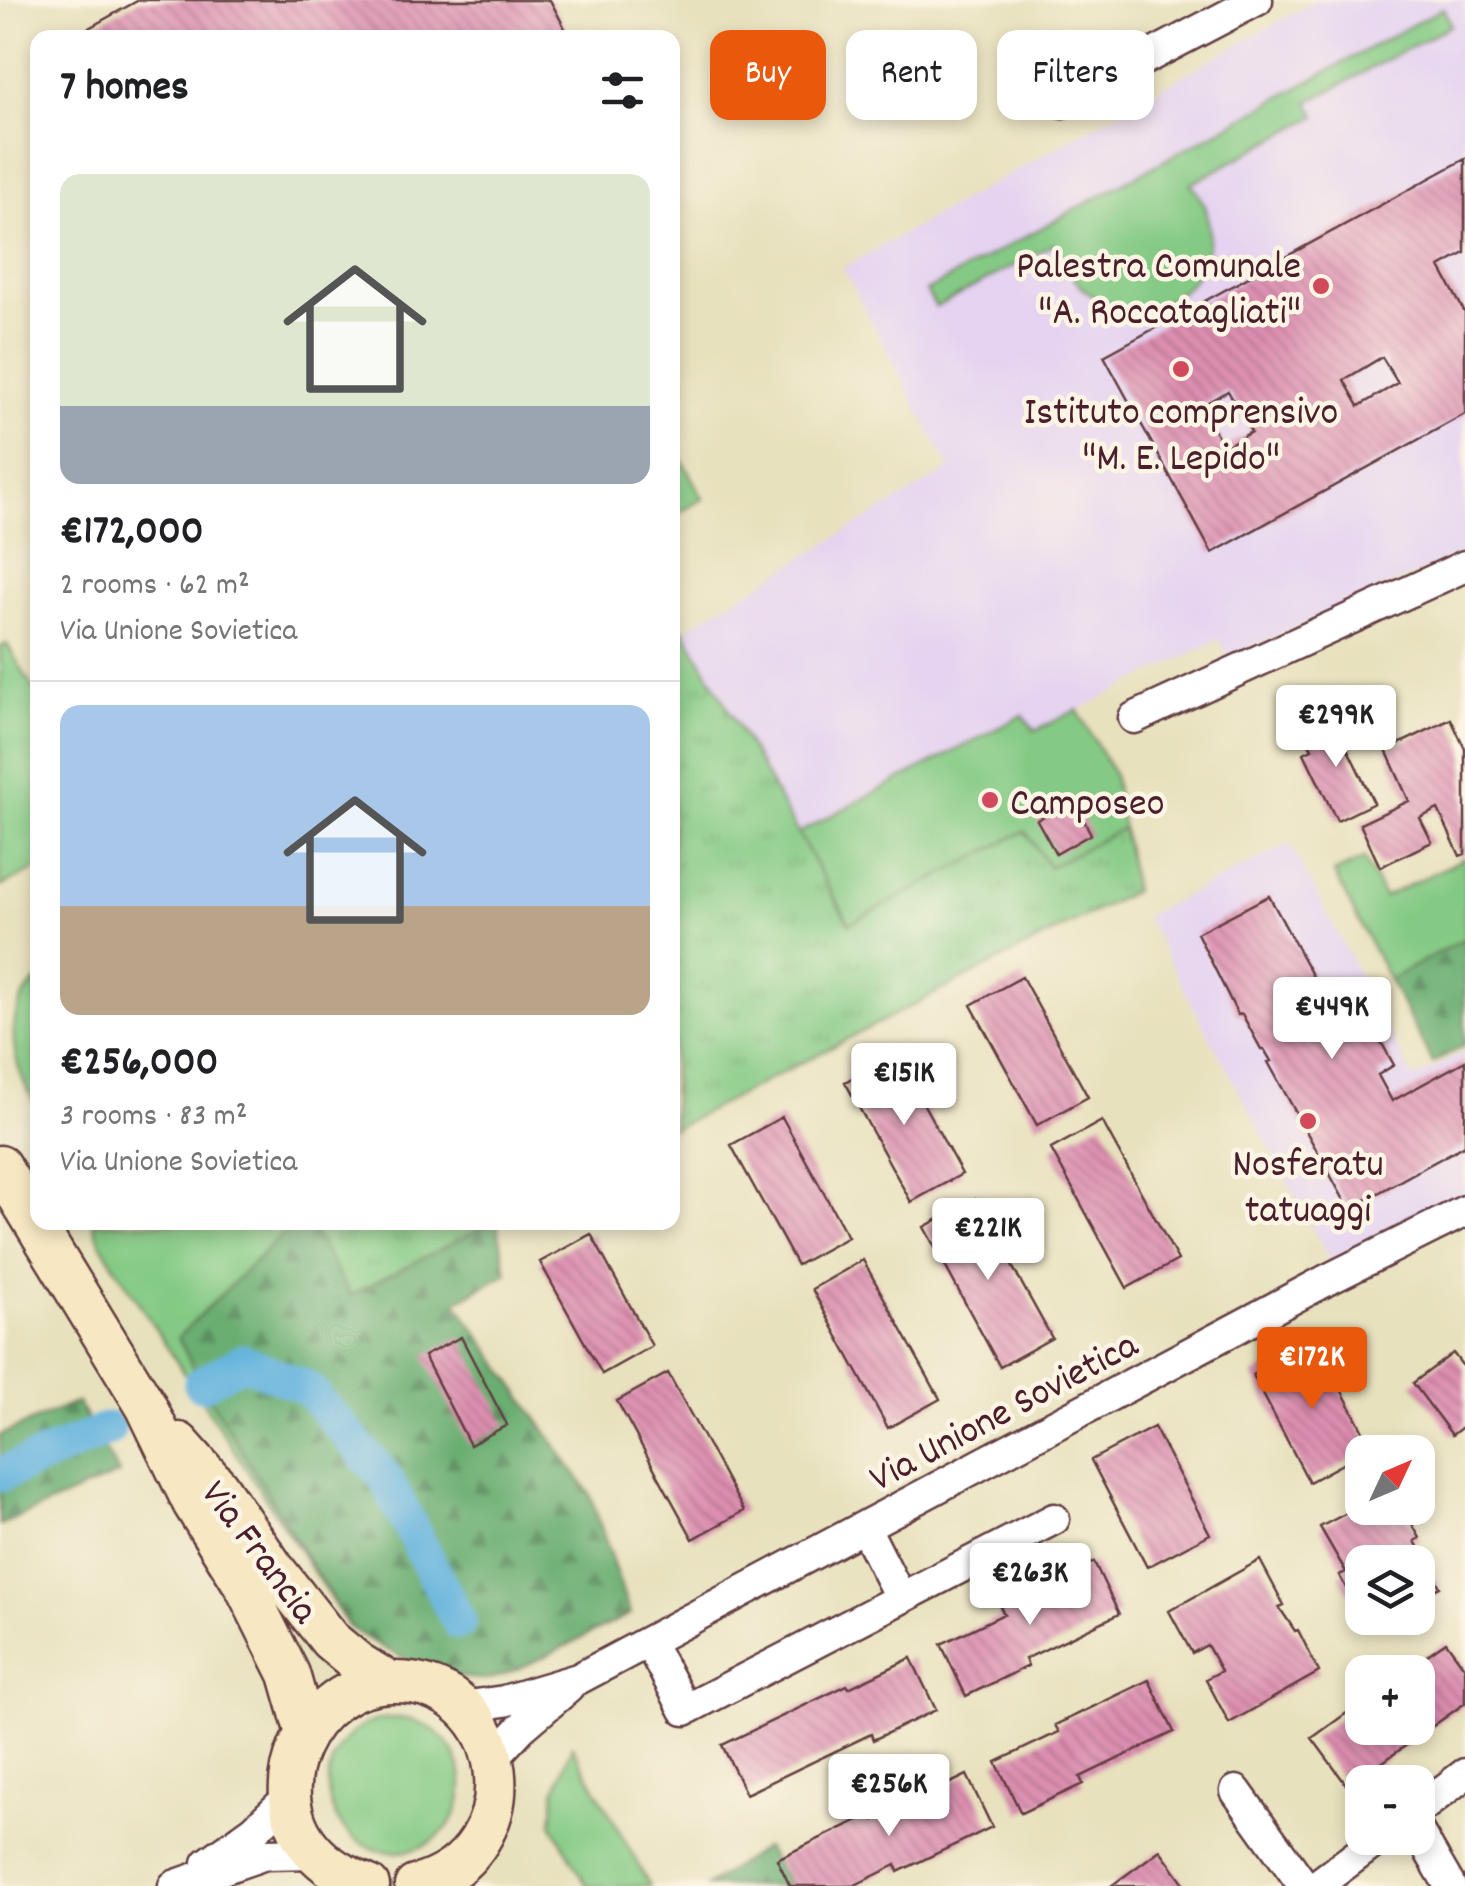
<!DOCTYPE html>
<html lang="en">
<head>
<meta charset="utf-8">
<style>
	body { margin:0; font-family:Dekko,sans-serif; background:#f6f6f6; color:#202124; height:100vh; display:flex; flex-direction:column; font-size:38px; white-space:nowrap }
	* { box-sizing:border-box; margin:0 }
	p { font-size:32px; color:#757577 }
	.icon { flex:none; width:55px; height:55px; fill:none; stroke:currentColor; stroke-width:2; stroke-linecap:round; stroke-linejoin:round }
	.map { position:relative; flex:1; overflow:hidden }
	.side { position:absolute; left:30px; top:30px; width:650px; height:1200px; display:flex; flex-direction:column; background:#fff; border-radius:20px; box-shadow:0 5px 15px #0003 }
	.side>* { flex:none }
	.top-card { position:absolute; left:710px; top:30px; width:605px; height:90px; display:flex; gap:20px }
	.needle { width:65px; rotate:46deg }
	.fabs { position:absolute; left:1345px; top:1435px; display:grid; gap:20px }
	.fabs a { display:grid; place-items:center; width:90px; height:90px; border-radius:20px; background:#fff; box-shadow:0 5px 15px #0003; font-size:50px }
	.price { position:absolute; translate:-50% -85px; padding:0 22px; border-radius:10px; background:#fff; color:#222; font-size:32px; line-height:65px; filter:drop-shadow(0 2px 5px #0008) }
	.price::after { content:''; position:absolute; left:50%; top:60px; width:30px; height:22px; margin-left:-15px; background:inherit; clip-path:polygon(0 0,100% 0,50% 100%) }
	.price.current { background:#ea580c; color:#fff }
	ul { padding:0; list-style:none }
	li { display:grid; align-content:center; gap:20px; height:530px; padding:0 30px }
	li+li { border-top:2px solid #e0e0e0 }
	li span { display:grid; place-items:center; height:310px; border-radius:20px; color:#555 }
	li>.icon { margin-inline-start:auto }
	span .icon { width:180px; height:180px; fill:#fffc; stroke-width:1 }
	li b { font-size:42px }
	h2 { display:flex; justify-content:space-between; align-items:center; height:120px; padding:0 30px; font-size:42px }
	.tag { padding:0 35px; border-radius:20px; background:#fff; box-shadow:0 5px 15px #0003; font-size:35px; line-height:90px }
	.tag.current { background:#ea580c; color:#fff }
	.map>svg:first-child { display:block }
</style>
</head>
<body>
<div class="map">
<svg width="1465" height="1886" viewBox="0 0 1465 1886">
	<defs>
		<pattern id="forest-firs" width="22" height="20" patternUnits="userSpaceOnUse" patternTransform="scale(2.5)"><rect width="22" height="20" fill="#6bae72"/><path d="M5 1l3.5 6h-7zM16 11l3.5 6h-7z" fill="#5a8d5e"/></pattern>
		<pattern id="park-tufts" width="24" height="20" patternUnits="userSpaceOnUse" patternTransform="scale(2.5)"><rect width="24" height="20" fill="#84ca84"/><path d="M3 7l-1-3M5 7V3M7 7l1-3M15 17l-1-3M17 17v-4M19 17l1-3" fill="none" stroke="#74ad72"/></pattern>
		<pattern id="building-back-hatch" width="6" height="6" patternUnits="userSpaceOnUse" patternTransform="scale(2.5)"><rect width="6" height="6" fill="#dd8fb1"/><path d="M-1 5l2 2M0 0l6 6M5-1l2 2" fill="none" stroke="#b57490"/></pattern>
	</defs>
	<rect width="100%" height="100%" fill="#fcf5e5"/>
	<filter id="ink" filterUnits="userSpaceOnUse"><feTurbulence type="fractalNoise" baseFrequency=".01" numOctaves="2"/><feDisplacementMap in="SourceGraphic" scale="20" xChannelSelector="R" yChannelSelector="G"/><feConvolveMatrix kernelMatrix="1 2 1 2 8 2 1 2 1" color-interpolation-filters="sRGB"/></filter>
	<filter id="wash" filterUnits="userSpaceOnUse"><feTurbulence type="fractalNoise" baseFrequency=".0048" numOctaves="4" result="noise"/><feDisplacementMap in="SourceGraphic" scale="40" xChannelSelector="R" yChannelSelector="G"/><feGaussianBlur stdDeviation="2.25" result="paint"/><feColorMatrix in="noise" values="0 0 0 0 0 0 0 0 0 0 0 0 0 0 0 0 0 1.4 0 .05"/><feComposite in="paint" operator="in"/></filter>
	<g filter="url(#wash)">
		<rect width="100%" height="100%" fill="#e8e1be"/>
		<path fill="#e5d3f1" d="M 1317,0 L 1465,0 L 1465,552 L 1229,657 L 1219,639 L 1035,732 L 1023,715 L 798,833 L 684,630 L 950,469 L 843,268 Z
			M 1290,844 L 1414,1079 L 1465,1051 L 1465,1195 L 1332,1264 L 1145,916 Z"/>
		<path fill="#84ca84" stroke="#677458" stroke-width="2.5" d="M 1443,8 L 1451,25 L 1309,102 L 1316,116 L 1191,184 C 1197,192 1203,201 1206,211 C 1220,261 1184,308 1134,308 C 1118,308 1103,304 1090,294 C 1072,281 1064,262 1054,244 L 936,307 L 926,291 Z
			M 7,644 L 37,695 L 38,868 L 0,887 L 0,647 Z
			M 1077,710 L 1113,773 L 1123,828 L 1049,867 L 1025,831 L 850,924 L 798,833 L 1023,715 L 1035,731 Z
			M 1465,858 L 1465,938 L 1389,980 L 1334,873 L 1364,859 L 1384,897 Z
			M 37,981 L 37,1107 C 12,1066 0,1014 37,981 Z
			M 93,1223 L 294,1223 L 179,1338 L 201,1384 L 349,1627 L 101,1245 Z
			M328 1785a67 67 0 1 1 134 0a67 67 0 1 1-134 0Z
			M 572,1746 L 650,1886 L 587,1886 L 552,1824 L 555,1792 Z"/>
		<path fill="url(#forest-firs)" stroke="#5a664e" stroke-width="2.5" d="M 1465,938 L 1465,1045 L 1433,1063 L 1389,980 Z
			M 294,1223 L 452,1223 L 465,1236 L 491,1223 L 497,1223 L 507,1273 L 456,1302 L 590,1494 L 630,1614 C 603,1626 508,1678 487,1679 C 438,1680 388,1652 349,1627 L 201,1384 L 178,1337 Z
			M 77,1402 L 119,1474 L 0,1525 L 0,1435 Z
			M 765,1847 L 790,1886 L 707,1886 Z"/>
		<path fill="url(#park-tufts)" stroke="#677458" stroke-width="2.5" d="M 672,441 L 703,499 L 673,516 L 672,516 Z
			M 684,630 L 849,924 L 1025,831 L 1049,867 L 1123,828 L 1134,891 L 673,1129 L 672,636 Z
			M 309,1223 L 491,1223 L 350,1295 Z"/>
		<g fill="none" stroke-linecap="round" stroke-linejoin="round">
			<path stroke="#63b3de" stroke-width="35" d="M 201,1384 L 243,1361 L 307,1388 L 385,1477 L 459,1622
				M 0,1475 L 108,1429"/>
		</g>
		<g id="blocks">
			<path fill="url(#building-back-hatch)" fill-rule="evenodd" d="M 139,0 L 550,0 L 570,38 L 71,38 Z
				M 1465,159 L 1465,253 L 1440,267 L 1465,313 L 1465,414 L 1212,553 L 1104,356 ZM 1382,357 L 1398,383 L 1359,406 L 1344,380 ZM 1228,391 L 1251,432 L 1224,447 L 1201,406 Z
				M 1332,717 L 1374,803 L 1337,821 L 1304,753 L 1312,749 L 1303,731 Z
				M 1451,719 L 1465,749 L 1465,854 L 1460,856 L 1438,809 L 1420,818 L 1432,842 L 1380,867 L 1360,824 L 1409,801 L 1386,750 Z
				M 1073,800 L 1091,834 L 1056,854 L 1037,820 Z
				M 1269,896 L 1330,1008 L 1318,1016 L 1327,1030 L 1363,1010 L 1394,1065 L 1378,1075 L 1392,1101 L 1465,1061 L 1465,1145 L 1349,1209 L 1268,1062 L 1271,1061 L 1264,1049 L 1261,1049 L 1242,1014 L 1238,1015 L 1197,933 Z
				M 1022,977 L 1088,1097 L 1037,1125 L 971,1005 Z
				M 896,1054 L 962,1174 L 911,1202 L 845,1082 Z
				M 782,1117 L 848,1237 L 797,1265 L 731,1145 Z
				M 1102,1121 L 1178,1260 L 1127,1288 L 1051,1149 Z
				M 975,1199 L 1052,1338 L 1000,1367 L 924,1227 Z
				M 591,1234 L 652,1346 L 602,1374 L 540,1262 Z
				M 863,1260 L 940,1399 L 888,1428 L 812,1289 Z
				M 461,1337 L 507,1425 L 470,1445 L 424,1356 Z
				M 1316,1342 L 1372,1448 L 1309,1482 L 1253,1375 Z
				M 1453,1353 L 1465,1369 L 1465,1425 L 1452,1435 L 1413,1383 Z
				M 668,1373 L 744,1511 L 693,1539 L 617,1401 Z
				M 1154,1427 L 1210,1534 L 1147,1567 L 1091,1460 Z
				M 1362,1505 L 1403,1508 L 1420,1538 L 1415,1541 L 1440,1587 L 1418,1598 L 1418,1562 L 1362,1562 L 1362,1617 L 1339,1575 L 1346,1572 L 1320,1527 Z
				M 1260,1560 L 1284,1605 L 1279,1607 L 1295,1631 L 1298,1630 L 1319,1672 L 1229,1723 L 1206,1679 L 1221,1671 L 1207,1645 L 1192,1653 L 1169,1611 Z
				M 1094,1562 L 1119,1614 L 1025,1659 L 1028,1666 L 966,1696 L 941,1644 L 1004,1614 L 1000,1607 Z
				M 1446,1642 L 1465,1668 L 1465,1703 L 1348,1787 L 1312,1738 L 1362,1702 L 1362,1728 L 1418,1728 L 1418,1672 L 1403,1672 Z
				M 911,1658 L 936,1710 L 873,1740 L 871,1734 L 746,1794 L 722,1745 L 847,1685 L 849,1688 Z
				M 1149,1680 L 1174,1732 L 1080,1777 L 1083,1784 L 1021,1813 L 996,1762 L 1059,1732 L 1055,1725 Z
				M 967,1775 L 992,1827 L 898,1872 L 896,1865 L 853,1886 L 790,1886 L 777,1859 L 871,1814 L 874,1820 Z
				M 1160,1850 L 1186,1886 L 1111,1886 Z"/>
		</g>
	</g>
	<g filter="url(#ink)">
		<use href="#blocks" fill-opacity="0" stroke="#623c41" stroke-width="2.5"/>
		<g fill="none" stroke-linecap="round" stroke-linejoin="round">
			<defs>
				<path id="street" d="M 1062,102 L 1257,0
					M 1134,718 L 1465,566
					M 865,1528 L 900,1597
					M 649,1642 L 685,1710 L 1054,1519
					M 462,1707 L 504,1701 L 578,1679 L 1325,1281 L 1465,1211
					M 493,1758 L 521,1728 L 568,1688
					M 1236,1791 L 1304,1886
					M 1418,1810 L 1465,1774
					M 1418,1831 L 1450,1886
					M 208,1863 L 254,1830 L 290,1796
					M 174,1886 L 265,1854 L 315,1853
					M 1316,1886 L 1380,1838"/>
				<path id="secondary" d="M 0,1166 L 146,1406 L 193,1503 L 246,1588 L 289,1674 L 305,1730
					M 179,1443 L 218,1487 L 274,1569 L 330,1640 L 358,1663 L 389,1682
					M 369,1886 C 350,1878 333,1871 317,1855 C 255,1794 307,1684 391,1682 C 514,1678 536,1854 415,1886"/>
			</defs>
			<use href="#street" stroke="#623c41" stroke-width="35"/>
			<use href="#secondary" stroke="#623c41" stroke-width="45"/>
			<use href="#street" stroke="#fff" stroke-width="30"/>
			<use href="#secondary" stroke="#f7e8c3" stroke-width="40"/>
		</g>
	</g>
	<g fill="#d1495b" stroke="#fcf5e5" stroke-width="4">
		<circle cx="1321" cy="286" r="10"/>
		<circle cx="1181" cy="369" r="10"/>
		<circle cx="990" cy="800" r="10"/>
		<circle cx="1308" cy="1121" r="10"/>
	</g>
	<g text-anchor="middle" stroke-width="9" stroke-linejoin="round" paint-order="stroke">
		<g font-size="40" fill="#4a1f2b" stroke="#fcf5e5">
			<text x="1301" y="277" text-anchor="end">Palestra Comunale<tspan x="1301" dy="46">"A. Roccatagliati"</tspan></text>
			<text x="1181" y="423">Istituto comprensivo<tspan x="1181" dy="46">"M. E. Lepido"</tspan></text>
			<text x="1010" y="814" text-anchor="start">Camposeo</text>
			<text x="1308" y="1175">Nosferatu<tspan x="1308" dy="46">tatuaggi</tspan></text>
		</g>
		<g font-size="40" fill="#4a1f2b" stroke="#fcf5e5">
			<text transform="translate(1002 1409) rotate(-28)" y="14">Via Unione Sovietica</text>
			<text transform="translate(262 1550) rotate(53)" y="14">Via Francia</text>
		</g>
	</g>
</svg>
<div class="fabs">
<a><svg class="needle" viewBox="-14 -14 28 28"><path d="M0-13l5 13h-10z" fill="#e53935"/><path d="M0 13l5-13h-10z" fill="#757577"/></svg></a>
<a><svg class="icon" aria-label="layers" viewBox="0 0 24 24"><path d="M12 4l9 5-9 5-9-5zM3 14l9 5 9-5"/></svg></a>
<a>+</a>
<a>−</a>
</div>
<b class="price" style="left:1336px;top:770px">€299K</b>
<b class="price" style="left:1332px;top:1062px">€449K</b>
<b class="price" style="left:904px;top:1128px">€151K</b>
<b class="price" style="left:988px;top:1283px">€221K</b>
<b class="price current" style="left:1312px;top:1412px">€172K</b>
<b class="price" style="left:1030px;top:1628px">€263K</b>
<b class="price" style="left:889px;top:1839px">€256K</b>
<div class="top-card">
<a class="tag current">Buy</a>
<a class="tag">Rent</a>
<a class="tag">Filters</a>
</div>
<section class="side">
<h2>7 homes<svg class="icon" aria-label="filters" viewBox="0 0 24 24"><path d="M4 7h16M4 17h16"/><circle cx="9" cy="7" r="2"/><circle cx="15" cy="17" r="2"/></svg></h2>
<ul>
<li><span style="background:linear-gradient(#dfe7d0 75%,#9aa5b1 0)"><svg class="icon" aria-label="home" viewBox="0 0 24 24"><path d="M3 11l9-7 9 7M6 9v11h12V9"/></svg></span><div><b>€172,000</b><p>2 rooms · 62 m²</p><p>Via Unione Sovietica</p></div></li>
<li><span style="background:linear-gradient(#a9c7e8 65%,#b9a48a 0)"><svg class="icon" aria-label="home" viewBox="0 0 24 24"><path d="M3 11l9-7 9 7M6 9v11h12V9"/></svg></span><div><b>€256,000</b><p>3 rooms · 83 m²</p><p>Via Unione Sovietica</p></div></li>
</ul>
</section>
</div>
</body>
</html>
